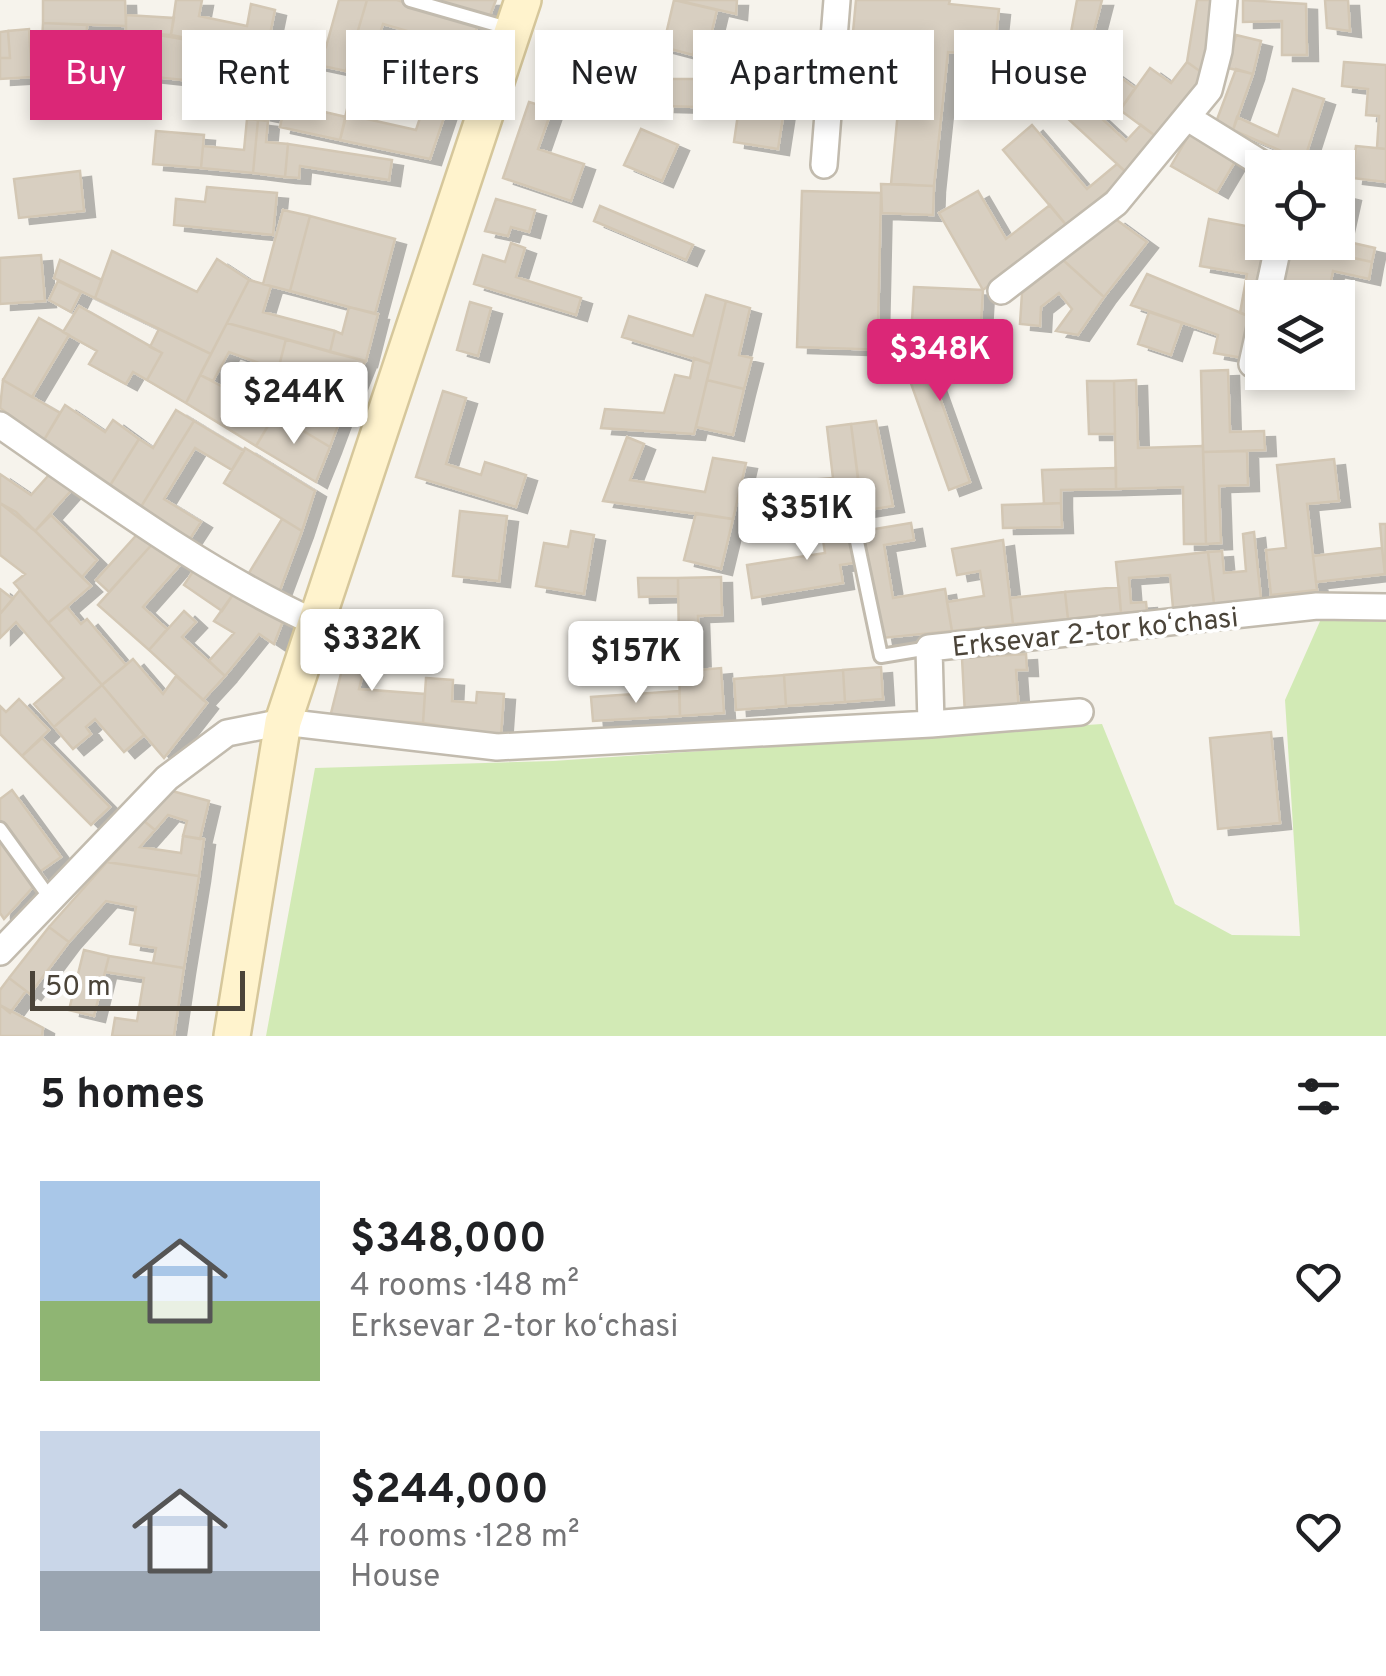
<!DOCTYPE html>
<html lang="en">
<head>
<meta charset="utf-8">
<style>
	body { margin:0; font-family:Overpass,sans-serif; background:#f6f6f6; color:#202124; height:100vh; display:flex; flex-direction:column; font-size:38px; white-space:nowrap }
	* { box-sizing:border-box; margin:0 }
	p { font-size:32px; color:#757577 }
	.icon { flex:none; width:55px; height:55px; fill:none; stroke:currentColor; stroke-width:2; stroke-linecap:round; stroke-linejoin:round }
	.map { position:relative; height:1036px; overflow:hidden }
	.drawer { display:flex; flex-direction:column; background:#fff; flex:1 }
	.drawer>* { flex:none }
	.guide { position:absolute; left:30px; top:30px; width:1328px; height:90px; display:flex; gap:20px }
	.tools { position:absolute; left:1245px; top:150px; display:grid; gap:20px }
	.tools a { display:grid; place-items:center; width:110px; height:110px; border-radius:0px; background:#fff; box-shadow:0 5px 15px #0003; font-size:50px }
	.scale { position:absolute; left:30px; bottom:25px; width:215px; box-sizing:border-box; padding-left:10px; border:5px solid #4b4439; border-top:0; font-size:28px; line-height:35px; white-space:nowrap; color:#4b4439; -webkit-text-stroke:8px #fff; paint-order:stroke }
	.price { position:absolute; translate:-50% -85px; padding:0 22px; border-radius:10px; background:#fff; color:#222; font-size:32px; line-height:65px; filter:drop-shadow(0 2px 5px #0008) }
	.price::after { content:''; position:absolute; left:50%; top:60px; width:30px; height:22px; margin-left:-15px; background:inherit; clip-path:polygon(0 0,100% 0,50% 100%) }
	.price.on { background:#db2777; color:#fff }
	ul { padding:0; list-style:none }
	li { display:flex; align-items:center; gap:30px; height:250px; padding:0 40px }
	li span { display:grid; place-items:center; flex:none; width:280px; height:200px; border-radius:0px; color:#555 }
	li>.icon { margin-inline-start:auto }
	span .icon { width:120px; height:120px; fill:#fffc; stroke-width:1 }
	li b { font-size:42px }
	h2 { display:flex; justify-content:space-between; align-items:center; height:120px; padding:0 40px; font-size:42px }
	.tag { padding:0 35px; border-radius:0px; background:#fff; box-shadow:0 5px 15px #0003; font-size:35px; line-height:90px }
	.tag.on { background:#db2777; color:#fff }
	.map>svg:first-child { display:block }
</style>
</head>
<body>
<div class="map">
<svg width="1386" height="1036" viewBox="0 0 1386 1036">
	<defs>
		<filter id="shadow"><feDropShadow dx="11" dy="6" stdDeviation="0" flood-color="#0004"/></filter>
	</defs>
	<rect width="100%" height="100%" fill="#f6f3ec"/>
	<path fill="#d2eab5" d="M 1321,619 L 1386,622 L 1386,1036 L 266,1036 L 315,768 L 553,761 L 1102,724 L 1175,904 L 1232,935 L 1300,936 L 1285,700 Z"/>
	<path fill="#d8cfc1" stroke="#d3c7b4" stroke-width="2.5" fill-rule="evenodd" filter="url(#shadow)" d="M 43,0 L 125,0 L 126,26 L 43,23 Z
		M 176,0 L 202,0 L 199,16 L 247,26 L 251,4 L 275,10 L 266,54 L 171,35 Z
		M 339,0 L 367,0 L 346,71 L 266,54 L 270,34 L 326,47 Z
		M 367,0 L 397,0 L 478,24 L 457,89 L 391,74 L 389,81 L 346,71 ZM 383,24 L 428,37 L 419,65 L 374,51 Z
		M 426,0 L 496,0 L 489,18 Z
		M 674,0 L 717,10 L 710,39 L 697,36 L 693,55 L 663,47 Z
		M 676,0 L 737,0 L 736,14 Z
		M 856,0 L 950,0 L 949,4 L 999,9 L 994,56 L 948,52 L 934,186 L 891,184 L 904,48 L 852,43 Z
		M 1077,0 L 1102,0 L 1088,54 L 1135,88 L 1120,110 L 1065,65 Z
		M 1197,0 L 1216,0 L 1204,74 L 1187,62 Z
		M 1243,0 L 1306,4 L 1307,55 L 1282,55 L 1282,21 L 1243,22 Z
		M 1325,0 L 1348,0 L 1350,31 L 1327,28 Z
		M 126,15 L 174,18 L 171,35 L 126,32 Z
		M 43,23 L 87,25 L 83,110 L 59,109 L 62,43 L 42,42 Z
		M 29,29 L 32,77 L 0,79 L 0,58 L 10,58 L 8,31 Z
		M 8,31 L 10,58 L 0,58 L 0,32 Z
		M 147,33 L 245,50 L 240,72 L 194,63 L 193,81 L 145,76 Z
		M 1236,35 L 1261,41 L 1253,74 L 1228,68 Z
		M 245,50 L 294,60 L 282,119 L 258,114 L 265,77 L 240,72 Z
		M 294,60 L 313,64 L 303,107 L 346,117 L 340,140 L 280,127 Z
		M 1187,62 L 1204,74 L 1158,138 L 1120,110 L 1150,68 L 1171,83 Z
		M 1344,62 L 1386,65 L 1386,149 L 1377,148 L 1379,116 L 1366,115 L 1368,89 L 1342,86 Z
		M 1236,69 L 1253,74 L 1233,130 L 1216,122 Z
		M 744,72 L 789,78 L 778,149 L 734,142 Z
		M 355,74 L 367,76 L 358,117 L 416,130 L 426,100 L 386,91 L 391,74 L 454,88 L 430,159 L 340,140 Z
		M 1056,76 L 1126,141 L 1141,125 L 1158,138 L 1128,174 L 1041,94 Z
		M 665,79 L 697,79 L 697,107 L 664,106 Z
		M 194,84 L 251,91 L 248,114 L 191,107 Z
		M 1293,89 L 1324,99 L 1304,161 L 1233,130 L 1237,117 L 1278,136 Z
		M 529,102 L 552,109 L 538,149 L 584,164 L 571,201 L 503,178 Z
		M 247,119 L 258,120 L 253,173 L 201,168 L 203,146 L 244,150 Z
		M 258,120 L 268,121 L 266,142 L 288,144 L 285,177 L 253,173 Z
		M 1032,125 L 1087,189 L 1117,164 L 1128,174 L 1067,226 L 1003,150 Z
		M 641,129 L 678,145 L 662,181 L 624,165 Z
		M 156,131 L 204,135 L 201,168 L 153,164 Z
		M 1190,133 L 1236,160 L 1217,192 L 1171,166 Z
		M 288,144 L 392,160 L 389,180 L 300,166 L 299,178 L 285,177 Z
		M 1356,146 L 1386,149 L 1386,182 L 1352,178 Z
		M 80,171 L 84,211 L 19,218 L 14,179 Z
		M 881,184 L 934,186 L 933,215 L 882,213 Z
		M 207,187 L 277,193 L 273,235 L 174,225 L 176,199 L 205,202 Z
		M 802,191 L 881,193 L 878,328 L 890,328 L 889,350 L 797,347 Z
		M 978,191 L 1006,239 L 1050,205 L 1067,226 L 983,290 L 939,213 Z
		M 1338,192 L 1350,195 L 1340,240 L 1375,248 L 1372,262 L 1288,244 L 1338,242 Z
		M 496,199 L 535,210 L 529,232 L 511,227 L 508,236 L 485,231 Z
		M 600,206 L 693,245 L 686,260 L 594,221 Z
		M 283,210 L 310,216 L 290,291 L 263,284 Z
		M 310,216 L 395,239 L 375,314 L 290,291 Z
		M 1114,218 L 1147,242 L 1104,297 L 1063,260 Z
		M 1209,219 L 1262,229 L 1265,242 L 1251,317 L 1240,313 L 1247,274 L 1200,266 Z
		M 511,243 L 525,248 L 516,277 L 581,298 L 576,315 L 474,284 L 483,255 L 505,262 Z
		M 1288,244 L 1372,262 L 1369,279 L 1333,271 L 1330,286 L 1307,282 L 1305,294 L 1278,288 Z
		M 112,251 L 197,292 L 217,259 L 249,280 L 211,354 L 95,298 Z
		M 41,255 L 45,301 L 0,304 L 0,258 Z
		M 60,260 L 102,280 L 95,298 L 54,278 Z
		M 1063,260 L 1104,297 L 1078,335 L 1056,331 L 1072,309 L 1059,293 L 1041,307 L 1040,326 L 1020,324 L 1022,293 Z
		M 1147,274 L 1251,317 L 1243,358 L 1214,353 L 1218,335 L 1131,305 Z
		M 249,280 L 271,286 L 263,312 L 335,331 L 330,352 L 227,323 Z
		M 58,281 L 81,292 L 71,312 L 49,300 Z
		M 914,287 L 983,290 L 981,324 L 912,321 Z
		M 1278,288 L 1323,298 L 1276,298 Z
		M 706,295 L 726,301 L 711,364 L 622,337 L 629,316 L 693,336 Z
		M 726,301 L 750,308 L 739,355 L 752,358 L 744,389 L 707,380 Z
		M 470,302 L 491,308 L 478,356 L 457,350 Z
		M 79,306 L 162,353 L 147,380 L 133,372 L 126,384 L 89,364 L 97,351 L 63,332 Z
		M 349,307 L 378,314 L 366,361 L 330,352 L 335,331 L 342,334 Z
		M 1149,312 L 1182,323 L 1171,355 L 1138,344 Z
		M 39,318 L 69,335 L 32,397 L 3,380 Z
		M 227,323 L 286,339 L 278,370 L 229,352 L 213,381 L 200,375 Z
		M 159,329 L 211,354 L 186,403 L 147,380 L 162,353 L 150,347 Z
		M 969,338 L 977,360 L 932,376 L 970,482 L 949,490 L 903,361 Z
		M 286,339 L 365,361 L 351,396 L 278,370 Z
		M 694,358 L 711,364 L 694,434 L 601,428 L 605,409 L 664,413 L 675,375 L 690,378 Z
		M 1228,370 L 1230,432 L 1264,431 L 1265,450 L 1203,452 L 1201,371 Z
		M 200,375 L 275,414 L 256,446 L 186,403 Z
		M 3,380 L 60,413 L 44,440 L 0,408 Z
		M 707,380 L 744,389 L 733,435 L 696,427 Z
		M 1136,380 L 1138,448 L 1203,446 L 1206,544 L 1184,544 L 1183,487 L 1116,489 L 1114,381 Z
		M 1087,381 L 1114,381 L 1115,434 L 1089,434 Z
		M 331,389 L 349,396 L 330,447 L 275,414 L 282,401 L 319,422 Z
		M 443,391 L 466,398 L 446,464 L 481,475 L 485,462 L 526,475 L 516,507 L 416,477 Z
		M 65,405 L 105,432 L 113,420 L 139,439 L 109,487 L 44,440 Z
		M 176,410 L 194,421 L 139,510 L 109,487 L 139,439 L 153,448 Z
		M 275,414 L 330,447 L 316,482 L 256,446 Z
		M 194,421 L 244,451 L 232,470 L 195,448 L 164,499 L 201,522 L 186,545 L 139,510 Z
		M 876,421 L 893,506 L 862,511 L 851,424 Z
		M 851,424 L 861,500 L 811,506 L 809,480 L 833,478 L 827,427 Z
		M 627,437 L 644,444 L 630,480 L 705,492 L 713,458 L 746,463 L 733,519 L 603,501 Z
		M 245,448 L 315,491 L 302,531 L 224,483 Z
		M 1247,451 L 1248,485 L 1219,486 L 1221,543 L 1206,544 L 1203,452 Z
		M 1334,459 L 1339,501 L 1307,504 L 1317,590 L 1271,595 L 1266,550 L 1286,548 L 1277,465 Z
		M 56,467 L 77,484 L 35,531 L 0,503 L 0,474 L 31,495 Z
		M 1116,468 L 1116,489 L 1061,490 L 1061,503 L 1044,504 L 1042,470 Z
		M 0,503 L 16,512 L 91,586 L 48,623 L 14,583 L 25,574 L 0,555 Z
		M 1061,503 L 1062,527 L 1003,528 L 1002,505 Z
		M 845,509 L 854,563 L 840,565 L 843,583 L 752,598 L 747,565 L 825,553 L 819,513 Z
		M 460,511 L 507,516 L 499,581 L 453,576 Z
		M 696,513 L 733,519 L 721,569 L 684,560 Z
		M 51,515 L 97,560 L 82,577 L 35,531 Z
		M 282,519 L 302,531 L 276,601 L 244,581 Z
		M 911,523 L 914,540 L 884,545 L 893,598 L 945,589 L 952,631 L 882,638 L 863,531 Z
		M 1380,524 L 1386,524 L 1385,574 L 1382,548 Z
		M 142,529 L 155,541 L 109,592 L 96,580 Z
		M 571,531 L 594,535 L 584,594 L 536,586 L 544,543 L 568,547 Z
		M 1254,532 L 1261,599 L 1214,604 L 1208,552 L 1222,551 L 1224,573 L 1246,571 L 1243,534 Z
		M 1003,540 L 1013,624 L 952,631 L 947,602 L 984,596 L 980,571 L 957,575 L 952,549 Z
		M 155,541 L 181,564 L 143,607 L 167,629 L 149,650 L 98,605 Z
		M 1382,548 L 1385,574 L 1316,582 L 1313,556 Z
		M 1208,552 L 1214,604 L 1173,608 L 1170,575 L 1129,578 L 1131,603 L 1146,602 L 1147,611 L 1121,613 L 1116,562 Z
		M 196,567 L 234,593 L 222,611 L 184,585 Z
		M 721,577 L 722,615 L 698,616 L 700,670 L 721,668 L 724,713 L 680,716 L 678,578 Z
		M 638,578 L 678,578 L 678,596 L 639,597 Z
		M 1119,587 L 1121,613 L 1068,619 L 1065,592 Z
		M 0,589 L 13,599 L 0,614 Z
		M 20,590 L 102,685 L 54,727 L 34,704 L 64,678 L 16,622 L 0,638 L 0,614 Z
		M 1065,592 L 1068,619 L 1013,624 L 1010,598 Z
		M 234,593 L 283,621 L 274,644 L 259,634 L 225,676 L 209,661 L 234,633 L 214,621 Z
		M 67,607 L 81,624 L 87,619 L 126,665 L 102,685 L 48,623 Z
		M 184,611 L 196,622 L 182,637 L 225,676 L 203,700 L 149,650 Z
		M 350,638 L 371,643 L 359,689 L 425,694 L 423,723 L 330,717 Z
		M 1026,654 L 1027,670 L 1016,670 L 1019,712 L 965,715 L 962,658 Z
		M 133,659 L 163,694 L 176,676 L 207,703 L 164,758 L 102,685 Z
		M 881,667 L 883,699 L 845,702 L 843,670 Z
		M 843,670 L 845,702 L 786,706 L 784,675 Z
		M 784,675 L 786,706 L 736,710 L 734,679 Z
		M 426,678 L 453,680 L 452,701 L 476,703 L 477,692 L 504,694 L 501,736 L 423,723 Z
		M 102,685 L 144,735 L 124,752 L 95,719 L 86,727 L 91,734 L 73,749 L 54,727 Z
		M 679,691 L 680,716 L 593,721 L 591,697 Z
		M 19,699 L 49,730 L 22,756 L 0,734 L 0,706 L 6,712 Z
		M 1271,732 L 1280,823 L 1218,829 L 1210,738 Z
		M 42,738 L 110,807 L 91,825 L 22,756 Z
		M 12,790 L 61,857 L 38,873 L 0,821 L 0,799 Z
		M 172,791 L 209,801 L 200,839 L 183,836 L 187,821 L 168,815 L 155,830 L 144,821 Z
		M 144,821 L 155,830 L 140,847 L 181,853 L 183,836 L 204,839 L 199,876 L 107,862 Z
		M 0,838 L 34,886 L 4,919 L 0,913 Z
		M 107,862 L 199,876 L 184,968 L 153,963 L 156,948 L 130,944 L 136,907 L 106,901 L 69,942 L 49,927 Z
		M 49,927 L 69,942 L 30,994 L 9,978 Z
		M 84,950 L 109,956 L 94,1016 L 69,1010 Z
		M 109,956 L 184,968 L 174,1036 L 112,1036 L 115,1018 L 137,1021 L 144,978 L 105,972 Z
		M 9,978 L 26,991 L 10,1013 L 0,1005 L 0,990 Z
		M 0,1005 L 43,1028 L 42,1036 L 0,1036 Z"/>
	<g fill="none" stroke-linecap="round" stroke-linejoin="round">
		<defs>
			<path id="service" d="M 410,0 L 511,29
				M 850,508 L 881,656 L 929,648
				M 0,829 L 50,898"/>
			<path id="minor" d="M 1188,118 L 1269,168
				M 824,165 L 837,0
				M 1001,291 L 1116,203 L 1209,90 L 1219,51 L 1224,0
				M 1267,298 L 1279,242
				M 1252,364 L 1262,318
				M 0,425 C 103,496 202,571 316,623
				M 931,724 L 1080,712
				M 0,952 L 167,778 L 227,733 L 283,722 L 497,747 L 931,724 L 929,648 L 1317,606 L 1386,607"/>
			<path id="secondary" d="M 232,1036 L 283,722 L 523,0"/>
		</defs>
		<use href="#service" stroke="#c2bbae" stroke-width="18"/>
		<use href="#minor" stroke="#c2bbae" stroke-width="30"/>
		<use href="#secondary" stroke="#d6c79b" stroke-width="40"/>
		<use href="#service" stroke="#fff" stroke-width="12"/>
		<use href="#minor" stroke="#fff" stroke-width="25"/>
		<use href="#secondary" stroke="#fff3cd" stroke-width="35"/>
	</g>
	<g text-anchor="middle" stroke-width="8" stroke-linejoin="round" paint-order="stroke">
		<g font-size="28" fill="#4b4439" stroke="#fff">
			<text transform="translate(1095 631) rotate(-6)" y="10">Erksevar 2-tor koʻchasi</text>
		</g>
	</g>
</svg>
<div class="tools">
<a><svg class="icon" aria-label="locate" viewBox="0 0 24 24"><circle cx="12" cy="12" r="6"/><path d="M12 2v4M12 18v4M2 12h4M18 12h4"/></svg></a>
<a><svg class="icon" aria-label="layers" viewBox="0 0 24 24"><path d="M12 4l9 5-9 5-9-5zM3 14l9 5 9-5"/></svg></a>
</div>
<div class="scale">50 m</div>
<b class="price on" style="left:940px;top:404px">$348K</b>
<b class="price" style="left:294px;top:447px">$244K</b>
<b class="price" style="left:807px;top:563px">$351K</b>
<b class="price" style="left:372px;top:694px">$332K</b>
<b class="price" style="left:636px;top:706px">$157K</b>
<div class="guide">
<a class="tag on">Buy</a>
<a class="tag">Rent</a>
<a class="tag">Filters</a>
<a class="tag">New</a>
<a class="tag">Apartment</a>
<a class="tag">House</a>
</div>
</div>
<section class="drawer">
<h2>5 homes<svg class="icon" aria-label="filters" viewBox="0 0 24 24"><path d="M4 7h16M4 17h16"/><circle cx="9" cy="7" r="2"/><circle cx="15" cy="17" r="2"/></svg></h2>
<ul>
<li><span style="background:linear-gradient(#a9c7e8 60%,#8fb573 0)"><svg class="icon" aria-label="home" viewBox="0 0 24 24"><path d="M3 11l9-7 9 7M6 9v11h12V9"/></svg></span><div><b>$348,000</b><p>4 rooms · 148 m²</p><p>Erksevar 2-tor koʻchasi</p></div><svg class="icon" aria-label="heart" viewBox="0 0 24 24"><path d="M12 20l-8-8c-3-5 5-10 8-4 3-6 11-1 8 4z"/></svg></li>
<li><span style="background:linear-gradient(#c9d6e8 70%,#9aa5b1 0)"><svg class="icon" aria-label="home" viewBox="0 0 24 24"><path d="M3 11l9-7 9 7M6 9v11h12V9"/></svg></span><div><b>$244,000</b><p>4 rooms · 128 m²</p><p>House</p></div><svg class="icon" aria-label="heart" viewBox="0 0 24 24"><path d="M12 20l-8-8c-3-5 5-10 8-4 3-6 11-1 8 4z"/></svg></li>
</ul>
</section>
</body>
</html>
